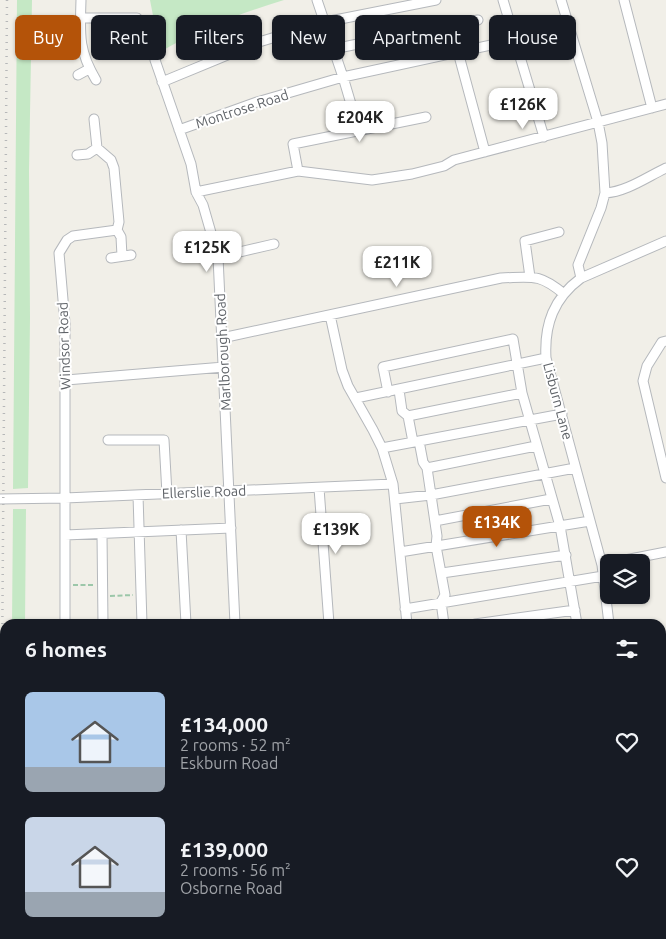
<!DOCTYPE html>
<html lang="en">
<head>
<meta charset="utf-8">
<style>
	body { margin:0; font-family:Ubuntu,sans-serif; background:#242831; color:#f1f3f6; height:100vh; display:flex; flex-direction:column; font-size:19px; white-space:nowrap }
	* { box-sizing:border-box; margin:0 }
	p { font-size:16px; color:#9ea1a6 }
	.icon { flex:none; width:28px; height:28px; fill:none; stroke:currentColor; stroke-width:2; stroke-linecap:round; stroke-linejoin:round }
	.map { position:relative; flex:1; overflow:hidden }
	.drawer { position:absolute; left:0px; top:619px; width:666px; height:321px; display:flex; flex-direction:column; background:#171b24; border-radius:15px 15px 0 0; box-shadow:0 1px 4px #0004 }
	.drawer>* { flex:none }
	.hud { position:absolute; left:15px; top:15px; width:636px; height:45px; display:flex; gap:10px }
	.tools { position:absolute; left:600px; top:554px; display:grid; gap:10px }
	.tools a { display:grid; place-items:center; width:50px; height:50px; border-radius:8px; background:#171b24; box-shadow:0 1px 4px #0004; font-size:25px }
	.price { position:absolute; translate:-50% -42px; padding:0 11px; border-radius:10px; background:#fff; color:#222; font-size:16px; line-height:32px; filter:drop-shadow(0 1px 2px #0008) }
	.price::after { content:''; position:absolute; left:50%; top:30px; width:15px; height:11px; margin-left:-8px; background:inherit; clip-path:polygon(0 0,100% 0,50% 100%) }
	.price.on { background:#b45309; color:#fff }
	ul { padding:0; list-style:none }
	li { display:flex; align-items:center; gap:15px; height:125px; padding:0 25px }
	li span { display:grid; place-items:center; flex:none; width:140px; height:100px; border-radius:8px; color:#555 }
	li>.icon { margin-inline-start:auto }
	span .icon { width:60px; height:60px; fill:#fffc; stroke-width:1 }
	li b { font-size:21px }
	h2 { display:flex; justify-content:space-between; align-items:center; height:60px; padding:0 25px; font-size:21px }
	.chip { padding:0 18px; border-radius:8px; background:#171b24; box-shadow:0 1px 4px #0004; font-size:18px; line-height:45px }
	.chip.on { background:#b45309; color:#fff }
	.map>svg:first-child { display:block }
</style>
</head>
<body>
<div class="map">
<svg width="666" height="939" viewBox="0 0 666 939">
	<rect width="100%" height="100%" fill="#f1efe8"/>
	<path fill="#c5e8c5" d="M 17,0 L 32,0 L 29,171 L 30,317 L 28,488 L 13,489 Z
		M 150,0 L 284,0 C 241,13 199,29 160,52 Z
		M 13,509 L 26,509 L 25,624 L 12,624 Z
		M 666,724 L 666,750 L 661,748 L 661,731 Z
		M 661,769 L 662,771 L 666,770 L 666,827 L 661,827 Z
		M 11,935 L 37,935 L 37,939 L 11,939 Z"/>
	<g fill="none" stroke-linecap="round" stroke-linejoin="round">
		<defs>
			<path id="minor" d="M 81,0 C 80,34 78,50 96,80
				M 317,0 L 343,77 L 359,131
				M 503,0 L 544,137
				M 561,0 L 598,122 L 602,143 L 605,193 L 601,208 L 578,265 L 581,278
				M 624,0 L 652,108
				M 80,18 L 137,18
				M 127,33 L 128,18
				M 333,49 L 478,20
				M 458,52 L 485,152
				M 155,60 L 191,164 L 196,192 L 203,205 L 218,257 L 235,624
				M 78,75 L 89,69
				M 162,82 L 259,42 L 325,22 L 436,0
				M 179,130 L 257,102 L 343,77 L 569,28
				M 77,155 L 88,154 L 97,148
				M 298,171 L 293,144 L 426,117
				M 196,192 L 298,171 L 372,180 L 412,174 L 444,166 L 454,160 L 666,104
				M 605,193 C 626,192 647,177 666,168
				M 117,230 L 121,237 L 122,256
				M 218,257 L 274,244
				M 111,258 L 131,255
				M 530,277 L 525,241 L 559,232
				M 330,315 L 342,370 L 348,386 L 373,430 L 382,448 L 393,484 L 407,624
				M 222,338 L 501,278 C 532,277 539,273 564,294
				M 666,341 L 662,342 L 647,366 L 643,381 L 666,478
				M 66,380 L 224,367
				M 399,390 L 402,411 L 408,416 L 413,442
				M 388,392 L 383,367 L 513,339 L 522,393 L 560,526 L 577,624
				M 356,398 L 546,358
				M 408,416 L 522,393
				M 108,440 L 164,440 L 167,494
				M 419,441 L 423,462 L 427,468 L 437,536 L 436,546 L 445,595 L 441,602 L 444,624
				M 382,448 L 562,414
				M 427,468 L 536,446
				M 319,488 L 329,624
				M 138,495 L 142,624
				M 0,499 L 65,498 L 393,484
				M 395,499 L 431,495 L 575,468
				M 435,521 L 551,499
				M 181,530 L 186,624
				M 102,534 L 103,624
				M 65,535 L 231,528
				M 400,552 L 590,521
				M 615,562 L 666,552
				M 442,573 L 566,555
				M 405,609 L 603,576
				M 65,624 L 65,323 L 59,253 L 67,240 L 73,236 L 117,230 L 119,222 L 114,168 L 111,160 L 97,148 L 94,119
				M 475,624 L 575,610
				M 609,624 L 602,565 L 546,358 C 544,324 554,298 581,278 L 666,241
				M 661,902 L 666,902
				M 110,935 L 110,939
				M 181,935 L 181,939
				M 215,935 L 215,939
				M 361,935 L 361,939
				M 425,935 L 426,939
				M 520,938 L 539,938
				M 82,939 L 82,935
				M 145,939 L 145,935
				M 292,939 L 292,935"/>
			<path id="major" d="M 520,935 L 520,939"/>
			<path id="highway" d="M 661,721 L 666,713
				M 661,763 L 666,764
				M 661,835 L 666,835
				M 0,874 L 5,874
				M 0,890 L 5,890"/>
		</defs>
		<use href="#minor" stroke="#b5b8bc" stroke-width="11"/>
		<use href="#major" stroke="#f2c960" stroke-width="14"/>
		<use href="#highway" stroke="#f9ab00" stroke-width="15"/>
		<path stroke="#9cc7a9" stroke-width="2" stroke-dasharray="5 2.5" stroke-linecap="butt" d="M 73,585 L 95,585
			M 110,596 L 133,595"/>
		<use href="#minor" stroke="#fff" stroke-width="9"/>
		<use href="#major" stroke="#fff2af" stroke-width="11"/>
		<use href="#highway" stroke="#fde293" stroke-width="12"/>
		<path stroke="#b6b7b8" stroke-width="2.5" stroke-dasharray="1 6" stroke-linecap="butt" d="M 0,939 L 7,0"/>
	</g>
	<g text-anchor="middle" stroke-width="4" stroke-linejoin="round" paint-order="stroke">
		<g font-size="14" fill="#5f6368" stroke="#fff">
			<text transform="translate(242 109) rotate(-18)" y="5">Montrose Road</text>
			<text transform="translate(64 346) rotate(-92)" y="5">Windsor Road</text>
			<text transform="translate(223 352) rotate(-93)" y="5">Marlborough Road</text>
			<text transform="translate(558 401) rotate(75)" y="5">Lisburn Lane</text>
			<text transform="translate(204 492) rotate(-2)" y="5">Ellerslie Road</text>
		</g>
	</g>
</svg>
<div class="tools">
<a><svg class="icon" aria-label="layers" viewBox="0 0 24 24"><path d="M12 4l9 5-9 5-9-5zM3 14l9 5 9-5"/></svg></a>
</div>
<b class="price" style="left:523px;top:130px">£126K</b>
<b class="price" style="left:360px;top:143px">£204K</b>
<b class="price" style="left:207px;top:273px">£125K</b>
<b class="price" style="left:397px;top:288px">£211K</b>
<b class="price on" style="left:497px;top:548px">£134K</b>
<b class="price" style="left:336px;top:555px">£139K</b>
<div class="hud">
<a class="chip on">Buy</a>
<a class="chip">Rent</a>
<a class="chip">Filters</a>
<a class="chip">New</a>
<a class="chip">Apartment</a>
<a class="chip">House</a>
</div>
<section class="drawer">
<h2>6 homes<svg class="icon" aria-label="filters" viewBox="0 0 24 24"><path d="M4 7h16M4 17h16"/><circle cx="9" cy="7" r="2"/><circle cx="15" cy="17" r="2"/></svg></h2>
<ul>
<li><span style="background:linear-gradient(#a9c7e8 75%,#9aa5b1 0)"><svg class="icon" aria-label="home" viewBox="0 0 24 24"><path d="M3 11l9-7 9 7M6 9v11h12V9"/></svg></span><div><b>£134,000</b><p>2 rooms · 52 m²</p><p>Eskburn Road</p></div><svg class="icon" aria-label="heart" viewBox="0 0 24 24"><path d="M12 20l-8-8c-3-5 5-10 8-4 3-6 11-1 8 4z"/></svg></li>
<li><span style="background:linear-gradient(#c9d6e8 75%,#9aa5b1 0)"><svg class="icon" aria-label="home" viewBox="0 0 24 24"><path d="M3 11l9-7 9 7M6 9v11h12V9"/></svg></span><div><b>£139,000</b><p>2 rooms · 56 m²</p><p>Osborne Road</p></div><svg class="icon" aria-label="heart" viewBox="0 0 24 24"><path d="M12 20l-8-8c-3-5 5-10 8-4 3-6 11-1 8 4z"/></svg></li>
</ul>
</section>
</div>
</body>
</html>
